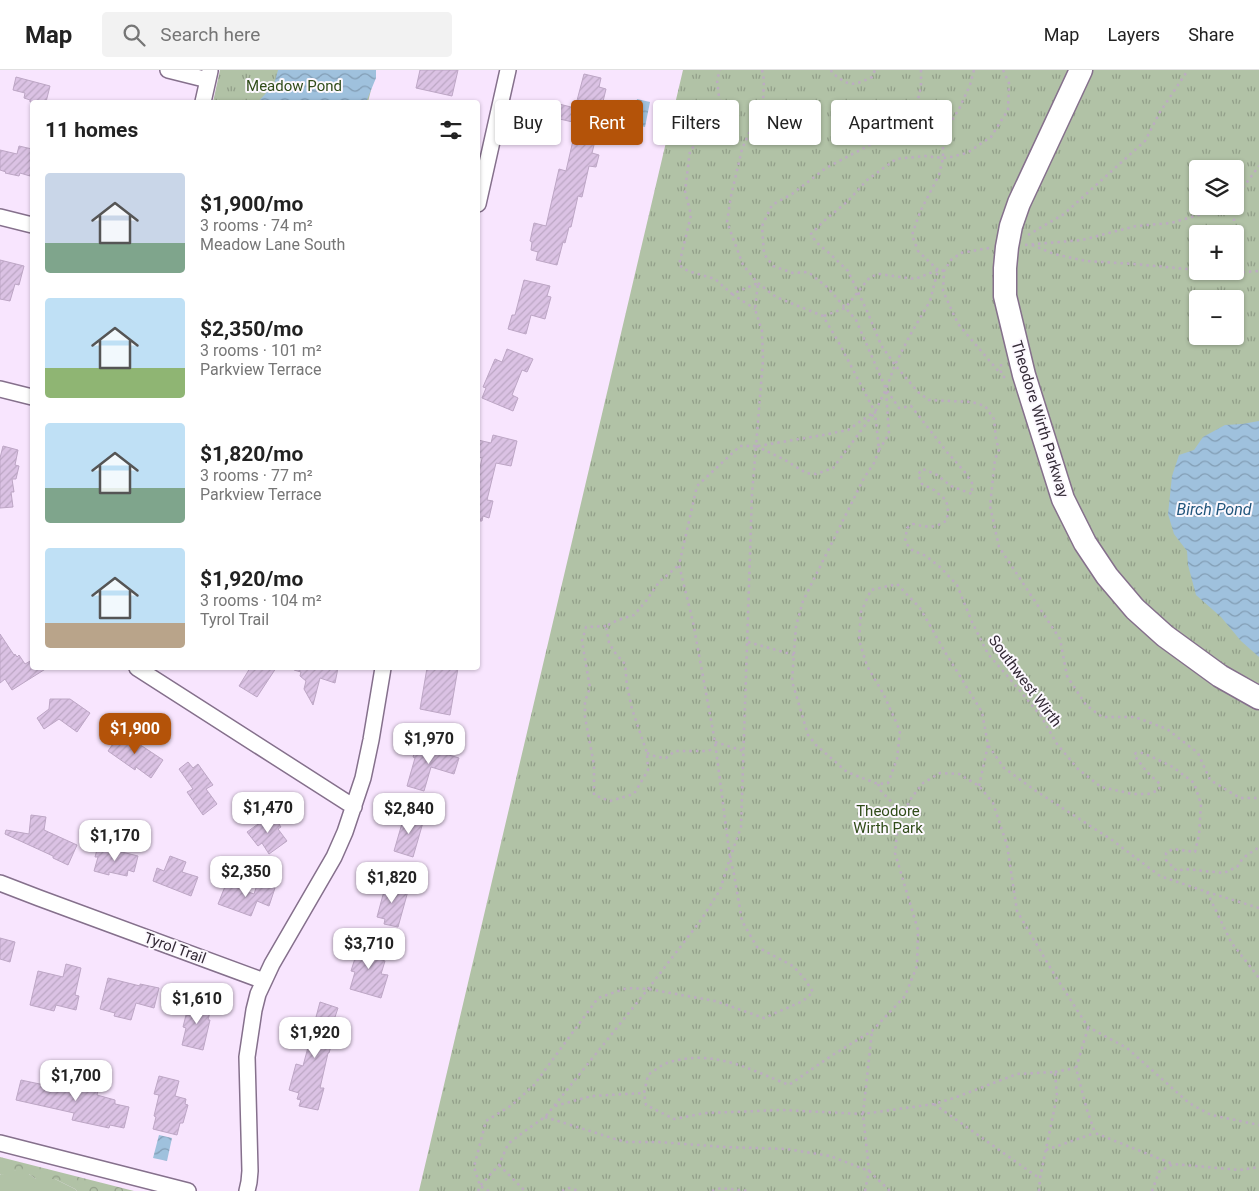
<!DOCTYPE html>
<html lang="en">
<head>
<meta charset="utf-8">
<style>
	body { margin:0; font-family:Roboto,sans-serif; background:#f2f2f2; color:#222; height:100vh; display:flex; flex-direction:column; font-size:19px; white-space:nowrap }
	* { box-sizing:border-box; margin:0 }
	p { font-size:16px; color:#767676 }
	.icon { flex:none; width:28px; height:28px; fill:none; stroke:currentColor; stroke-width:2; stroke-linecap:round; stroke-linejoin:round }
	.map { position:relative; flex:1; overflow:hidden }
	.panel { position:absolute; left:30px; top:30px; width:450px; height:570px; display:flex; flex-direction:column; background:#fff; border-radius:5px; box-shadow:0 1px 4px #0004 }
	.panel>* { flex:none }
	.top-card { position:absolute; left:495px; top:30px; width:475px; height:45px; display:flex; gap:10px }
	.tools { position:absolute; left:1189px; top:90px; display:grid; gap:10px }
	.tools a { display:grid; place-items:center; width:55px; height:55px; border-radius:5px; background:#fff; box-shadow:0 1px 4px #0004; font-size:25px }
	.price { position:absolute; translate:-50% -42px; padding:0 11px; border-radius:10px; background:#fff; color:#222; font-size:16px; line-height:32px; filter:drop-shadow(0 1px 2px #0008) }
	.price::after { content:''; position:absolute; left:50%; top:30px; width:15px; height:11px; margin-left:-8px; background:inherit; clip-path:polygon(0 0,100% 0,50% 100%) }
	.price.on { background:#b45309; color:#fff }
	ul { padding:0; list-style:none }
	li { display:flex; align-items:center; gap:15px; height:125px; padding:0 15px }
	li span { display:grid; place-items:center; flex:none; width:140px; height:100px; border-radius:5px; color:#555 }
	li>.icon { margin-inline-start:auto }
	span .icon { width:60px; height:60px; fill:#fffc; stroke-width:1 }
	li b { font-size:21px }
	h2 { display:flex; justify-content:space-between; align-items:center; height:60px; padding:0 15px; font-size:21px }
	.tag { padding:0 18px; border-radius:5px; background:#fff; box-shadow:0 1px 4px #0004; font-size:18px; line-height:45px }
	.tag.on { background:#b45309; color:#fff }
	header { display:flex; align-items:center; gap:30px; box-sizing:border-box; height:70px; padding:0 25px; background:#fff; border-bottom:1px solid #e0e0e0 }
	header strong { font-size:24px }
	nav { display:flex; gap:28px; margin-inline-start:auto; font-size:18px }
	.search { width:350px; height:45px; background:#f2f2f2; display:flex; align-items:center; gap:12px; box-sizing:border-box; padding:0 18px; border-radius:5px; color:#767676; font-size:19px }
	.map>svg:first-child { display:block }
</style>
</head>
<body>
<header>
<strong>Map</strong>
<div class="search"><svg class="icon" aria-label="search" viewBox="0 0 24 24"><circle cx="10" cy="10" r="6"/><path d="M15 15l6 6"/></svg>Search here</div>
<nav><a>Map</a><a>Layers</a><a>Share</a></nav>
</header>
<div class="map">
<svg width="1259" height="1121" viewBox="0 0 1259 1121">
	<defs>
		<pattern id="forest-crowns" width="20" height="18" patternUnits="userSpaceOnUse" patternTransform="scale(1.25)"><rect width="20" height="18" fill="#b1c2a6"/><path d="M2 6a3 3 0 1 1 6 0M12 15a3 3 0 1 1 6 0" fill="none" stroke="#919e88"/></pattern>
		<pattern id="park-tufts" width="24" height="20" patternUnits="userSpaceOnUse" patternTransform="scale(1.25)"><rect width="24" height="20" fill="#b1c2a6"/><path d="M3 7l-1-3M5 7V3M7 7l1-3M15 17l-1-3M17 17v-4M19 17l1-3" fill="none" stroke="#919e88"/></pattern>
		<pattern id="water-waves" width="16" height="10" patternUnits="userSpaceOnUse" patternTransform="scale(1.25)"><rect width="16" height="10" fill="#9fc1dd"/><path d="M0 5q4-4 8 0t8 0" fill="none" stroke="#829db4"/></pattern>
		<pattern id="building-hatch" width="6" height="6" patternUnits="userSpaceOnUse" patternTransform="scale(1.25)"><rect width="6" height="6" fill="#dbc2e4"/><path d="M-1 1l2-2M0 6l6-6M5 7l2-2" fill="none" stroke="#bca7c4"/></pattern>
	</defs>
	<rect width="100%" height="100%" fill="#f8e5fe"/>
	<path fill="#b1c2a6" d="M 15,1100 L 29,1104 L 36,1109 L 55,1109 L 75,1119 L 77,1121 L 0,1121 L 0,1104 L 1,1105 Z"/>
	<path fill="url(#forest-crowns)" d="M 0,1087 L 134,1121 L 77,1121 L 75,1119 L 55,1109 L 36,1109 L 29,1104 L 21,1107 L 15,1100 L 13,1104 L 1,1105 L 0,1104 Z"/>
	<path fill="url(#park-tufts)" fill-rule="evenodd" d="M 220,0 L 376,0 L 368,32 L 213,32 Z
		M 683,0 L 1259,0 L 1259,1121 L 419,1121 ZM 1198,99 L 1235,99 L 1235,136 L 1198,136 ZM 1198,164 L 1235,164 L 1235,201 L 1198,201 ZM 1198,229 L 1235,229 L 1235,266 L 1198,266 Z"/>
	<path fill="url(#water-waves)" d="M 278,0 L 376,0 L 376,8 L 366,32 L 258,32 L 274,14 Z
		M 637,29 L 650,32 L 645,57 L 632,54 Z
		M 1259,351 L 1259,587 L 1241,571 L 1221,547 L 1196,525 L 1188,495 L 1187,481 L 1174,464 L 1168,444 L 1172,406 L 1179,385 L 1194,380 L 1203,367 L 1225,355 L 1242,354 Z
		M 159,1065 L 172,1068 L 167,1091 L 153,1088 Z"/>
	<path fill="url(#building-hatch)" stroke="#bda6c5" d="M 420,0 L 458,0 L 452,26 L 416,18 Z
		M 584,4 L 601,8 L 599,17 L 606,19 L 600,44 L 607,46 L 604,60 L 598,59 L 592,83 L 599,85 L 596,97 L 589,96 L 582,127 L 578,126 L 571,157 L 569,157 L 565,173 L 563,172 L 557,195 L 536,190 L 538,182 L 531,180 L 532,172 L 530,171 L 534,153 L 546,156 L 559,99 L 566,101 L 577,53 L 551,47 L 555,33 L 575,38 Z
		M 16,7 L 50,16 L 46,32 L 30,32 L 30,30 L 24,28 L 25,23 L 13,20 Z
		M 19,76 L 32,79 L 32,103 L 31,102 L 30,106 L 20,103 L 19,106 L 5,103 L 6,102 L 0,100 L 0,80 L 17,84 Z
		M 0,190 L 24,196 L 19,215 L 15,214 L 10,231 L 0,229 Z
		M 524,210 L 550,216 L 547,226 L 551,227 L 545,249 L 531,245 L 526,264 L 508,259 L 512,245 L 515,245 Z
		M 507,279 L 533,289 L 527,302 L 522,300 L 512,325 L 518,328 L 513,341 L 482,328 L 486,318 L 483,317 L 495,289 L 502,292 Z
		M 493,365 L 517,371 L 511,396 L 496,393 L 487,430 L 493,431 L 489,448 L 483,446 L 482,451 L 478,451 L 478,408 L 482,388 L 478,387 L 478,370 L 491,373 Z
		M 3,376 L 18,380 L 15,395 L 19,396 L 16,409 L 12,409 L 14,422 L 11,422 L 13,437 L 0,438 L 0,388 Z
		M 0,564 L 14,585 L 15,584 L 17,587 L 19,585 L 25,594 L 32,590 L 32,598 L 47,598 L 12,620 L 5,609 L 0,613 Z
		M 250,598 L 276,598 L 257,627 L 239,616 Z
		M 295,598 L 338,598 L 335,613 L 320,608 L 313,635 L 304,619 L 306,611 L 300,606 L 301,602 L 294,600 Z
		M 427,598 L 458,598 L 450,645 L 420,639 Z
		M 50,629 L 70,629 L 90,643 L 77,662 L 59,649 L 44,659 L 37,648 L 49,639 Z
		M 121,662 L 163,690 L 151,708 L 136,697 L 135,700 L 108,681 Z
		M 418,672 L 436,678 L 435,681 L 459,688 L 454,704 L 431,697 L 424,721 L 407,716 L 415,688 L 413,687 Z
		M 188,692 L 193,698 L 198,694 L 213,715 L 206,719 L 217,734 L 203,745 L 187,722 L 193,719 L 179,699 Z
		M 405,743 L 424,749 L 413,787 L 394,781 Z
		M 272,744 L 281,757 L 278,759 L 287,771 L 269,784 L 262,773 L 258,776 L 247,762 Z
		M 31,745 L 46,747 L 44,760 L 77,775 L 68,795 L 53,788 L 53,786 L 5,764 L 6,760 L 29,764 Z
		M 98,776 L 138,786 L 134,802 L 128,800 L 127,806 L 109,802 L 109,805 L 94,801 L 98,787 L 95,787 Z
		M 170,786 L 186,792 L 182,802 L 198,807 L 191,826 L 153,811 L 157,798 L 164,801 Z
		M 387,810 L 401,814 L 400,818 L 408,821 L 398,857 L 384,854 L 385,849 L 377,847 Z
		M 258,812 L 275,818 L 269,836 L 257,831 L 251,846 L 218,834 L 226,814 L 254,824 Z
		M 0,868 L 15,872 L 10,892 L 0,889 Z
		M 361,869 L 380,875 L 376,888 L 385,891 L 381,904 L 388,905 L 381,928 L 350,919 L 355,902 L 351,901 Z
		M 66,894 L 81,898 L 75,925 L 79,926 L 76,940 L 56,935 L 54,941 L 30,935 L 38,901 L 63,907 Z
		M 108,908 L 140,916 L 140,914 L 159,918 L 154,938 L 136,933 L 131,950 L 114,946 L 115,943 L 100,939 Z
		M 195,929 L 212,934 L 208,950 L 210,950 L 203,980 L 182,975 L 186,958 L 183,957 L 186,945 L 190,946 Z
		M 320,932 L 338,938 L 334,950 L 338,951 L 329,983 L 328,983 L 320,1018 L 324,1018 L 318,1040 L 299,1036 L 301,1030 L 297,1029 L 299,1023 L 289,1020 L 296,994 L 303,996 Z
		M 159,1006 L 179,1011 L 175,1026 L 186,1029 L 185,1034 L 188,1035 L 183,1053 L 180,1053 L 177,1065 L 153,1059 L 156,1047 L 154,1046 L 159,1025 L 154,1024 Z
		M 82,1008 L 100,1012 L 97,1025 L 115,1030 L 115,1034 L 129,1037 L 124,1058 L 110,1055 L 109,1058 L 72,1050 L 74,1043 L 16,1030 L 21,1010 L 49,1016 L 50,1010 L 80,1017 Z"/>
	<g fill="none" stroke-linecap="round" stroke-linejoin="round">
		<defs>
			<path id="street" d="M 168,0 L 208,10
				M 203,32 L 210,1
				M 478,134 L 508,0
				M 0,147 L 32,155
				M 0,319 L 32,327
				M 137,598 L 354,737
				M 0,813 L 39,828 L 264,911
				M 0,1073 L 188,1121
				M 247,1121 L 249,1112 L 250,1101 L 247,987 L 254,940 L 258,924 L 272,894 L 334,787 L 345,762 L 363,708 L 371,670 L 383,598"/>
			<path id="secondary" d="M 1081,0 L 1019,133 L 1011,156 L 1007,177 L 1005,198 L 1005,226 L 1024,305 L 1063,429 L 1085,473 L 1107,506 L 1135,539 L 1165,566 L 1220,606 L 1259,628"/>
		</defs>
		<use href="#street" stroke="#85708c" stroke-width="18"/>
		<use href="#secondary" stroke="#85708c" stroke-width="25"/>
		<path stroke="#bcacc1" stroke-width="2.5" stroke-dasharray="2.5 4" stroke-linecap="butt" d="M 762,0 L 764,10 L 763,32 L 742,79 L 731,126 L 727,152 L 743,195 L 758,213 L 776,227 L 823,246 L 839,273 L 875,342 L 879,380 L 874,393 L 864,408 L 803,531 L 796,556 L 792,611 L 808,665 L 816,675 L 847,702 L 878,714 L 888,713 L 897,689 L 900,661 L 884,625 L 867,596 L 859,570 L 861,542 L 871,520 L 897,514 L 920,538 L 945,582 L 982,642 L 988,675 L 1004,698 L 1036,721 L 1112,770 L 1160,806 L 1207,822 L 1259,838
			M 831,0 L 832,3 C 850,16 851,17 872,7 L 875,0
			M 921,0 L 921,16 L 916,38 L 895,60 L 864,78 L 826,98 L 792,124 L 772,135 L 762,156 L 764,184 L 773,196 L 793,203 L 808,202 L 827,217 L 856,250 L 886,319 L 899,338 L 911,336 L 947,382 L 964,401 L 972,413 L 972,424 L 951,416 L 937,405 L 923,399 L 918,404 L 922,414 L 934,420 L 946,430 L 948,438 L 947,450 C 935,459 927,457 913,454 L 907,458 L 905,472 L 912,480 L 926,486 L 941,498 L 957,515 L 972,552 L 988,584 L 1010,609 L 1041,646 L 1057,674 L 1078,699 L 1101,717 L 1133,724 L 1148,724 L 1159,720 L 1160,714 L 1147,702 L 1134,685 L 1136,683 L 1142,683 L 1152,687 L 1173,697 L 1194,713 L 1201,734 L 1199,765 L 1195,782 L 1173,779 L 1166,783 L 1166,790 L 1177,801 L 1185,799 L 1224,803 L 1237,797 L 1243,788 L 1259,777
			M 1003,0 L 1009,13 L 1008,40 L 991,67 L 967,83 L 951,87 L 943,88 L 925,86 L 896,89 L 867,110 L 848,131 L 825,150 L 811,164 L 816,172 L 828,182 L 848,201 L 867,241 L 881,275 L 895,295 L 918,322 L 929,330 L 972,332 L 985,336 L 994,349 L 996,369 L 999,380 L 995,389 L 990,436 L 999,477 L 1060,569 L 1067,606 L 1086,635 L 1102,647 L 1135,647 L 1167,659 L 1198,683 L 1210,710 L 1240,728 L 1259,728
			M 1235,128 L 1259,96
			M 1233,164 L 1235,136
			M 1028,165 L 1064,144 L 1145,71 L 1160,42 L 1188,0
			M 1025,175 L 1082,170 L 1136,156 L 1171,153 L 1209,142 L 1219,136
			M 1032,175 L 1054,184 L 1086,191 L 1134,194 L 1198,200
			M 989,178 L 961,183 L 951,190 L 944,201 L 943,221 L 958,254 L 1000,303
			M 938,200 L 918,181 L 912,165 L 920,142 L 939,105 L 943,88 L 943,65 L 959,39 L 970,15 L 974,0
			M 1210,201 L 1231,203 L 1259,201
			M 732,224 L 755,239
			M 824,246 L 845,238 L 870,207 L 879,204 L 915,209 L 938,200 L 944,201
			M 1001,294 L 1001,304 L 1005,308
			M 756,376 L 785,390 L 806,403 L 816,404 L 833,398 L 875,342 L 886,319 L 895,295 L 909,267 L 930,231 L 938,200
			M 758,376 L 823,365 L 848,360 L 871,344
			M 879,380 L 889,364 L 886,320
			M 606,556 L 586,557 L 582,571 L 590,618 L 585,631 L 585,647 L 594,695 L 594,725 L 610,731 L 634,724 L 648,700 L 647,683 L 632,639 L 627,616 L 625,594 L 616,584 L 609,573 L 606,556 L 618,550 L 634,545 L 646,531 L 659,512 L 679,495
			M 748,572 L 794,585
			M 715,672 L 744,681
			M 647,683 L 657,687 L 666,688 L 675,681 L 706,681 L 715,679
			M 878,714 L 881,721 L 902,743
			M 979,716 L 988,675
			M 1207,822 L 1231,872 L 1259,908
			M 1088,958 L 1076,998 L 1087,1040 L 1095,1063 L 1173,1094
			M 1055,1002 L 1075,998
			M 934,1034 L 1039,1108
			M 555,1036 L 592,1026 L 644,1023
			M 545,1047 L 625,1072 L 659,1072 L 724,1077 L 787,1079 L 830,1086 L 869,1101 L 890,1121
			M 1046,1080 L 1095,1063
			M 499,1095 L 525,1121
			M 478,1121 L 480,1116 L 499,1095 L 508,1074 L 525,1061 L 545,1047 L 554,1036 L 648,919 L 701,850 L 720,820 L 730,788 L 741,757 L 752,424 L 756,376
			M 489,1121 L 480,1116 L 474,1097 L 486,1051 L 512,1035 L 534,1015 L 598,928 L 627,918 L 648,919 L 715,931 L 764,948 L 803,931 L 813,922 L 804,908 L 793,896 L 757,877 L 742,851 L 734,804 L 730,788 L 715,672 L 693,552 L 679,495 L 697,416 L 740,376 L 756,376 L 763,290 L 762,261 L 755,239 L 758,213 L 732,224 L 715,209 L 688,201 L 679,195 L 691,145 L 685,121 L 690,81 L 696,74 L 709,66 L 719,50 L 722,39 L 719,27 L 717,10 L 720,0
			M 562,1121 L 569,1118 L 579,1121
			M 712,1121 L 721,1118 L 748,1121
			M 865,1121 L 869,1101 L 863,1044 L 872,961
			M 1039,1121 L 1040,1108 L 1057,1026 L 1055,1002 L 1017,1004 L 954,1028 L 934,1034 L 863,1044 L 782,1040 L 705,1043 L 674,1049 L 646,1035 L 644,1023 L 648,1005 C 654,1001 661,995 667,993 C 712,978 749,999 789,1015 L 831,986 L 872,961 L 905,926 L 917,896 L 918,860 L 895,783 L 897,763 L 903,743 L 912,727 L 923,713 L 940,703 L 959,704 L 979,716 L 993,733 L 1007,775 L 1017,841 L 1054,904 L 1088,957 L 1127,978 L 1189,1033 L 1211,1045 L 1259,1055
			M 1152,1121 L 1159,1102 L 1173,1094 L 1240,1100 L 1259,1097"/>
		<use href="#street" stroke="#fff" stroke-width="15"/>
		<use href="#secondary" stroke="#fff" stroke-width="22"/>
	</g>
	<g text-anchor="middle" stroke-width="4" stroke-linejoin="round" paint-order="stroke">
		<g font-size="15" fill="#304c19" stroke="#fcf8fe">
			<text x="294" y="21">Meadow Pond</text>
			<text x="888" y="746">Theodore<tspan x="888" dy="17">Wirth Park</tspan></text>
		</g>
		<g font-size="15" fill="#332a36" stroke="#fcf8fe">
			<text transform="translate(1040 349) rotate(73)" y="5">Theodore Wirth Parkway</text>
			<text transform="translate(1025 611) rotate(53)" y="5">Southwest Wirth</text>
			<text transform="translate(175 878) rotate(20)" y="5">Tyrol Trail</text>
		</g>
		<g font-size="16" font-style="italic" fill="#23577d" stroke="#fcf8fe">
			<text x="1214" y="445">Birch Pond</text>
		</g>
	</g>
</svg>
<div class="tools">
<a><svg class="icon" aria-label="layers" viewBox="0 0 24 24"><path d="M12 4l9 5-9 5-9-5zM3 14l9 5 9-5"/></svg></a>
<a>+</a>
<a>−</a>
</div>
<b class="price on" style="left:135px;top:685px">$1,900</b>
<b class="price" style="left:429px;top:695px">$1,970</b>
<b class="price" style="left:268px;top:764px">$1,470</b>
<b class="price" style="left:409px;top:765px">$2,840</b>
<b class="price" style="left:115px;top:792px">$1,170</b>
<b class="price" style="left:246px;top:828px">$2,350</b>
<b class="price" style="left:392px;top:834px">$1,820</b>
<b class="price" style="left:369px;top:900px">$3,710</b>
<b class="price" style="left:197px;top:955px">$1,610</b>
<b class="price" style="left:315px;top:989px">$1,920</b>
<b class="price" style="left:76px;top:1032px">$1,700</b>
<div class="top-card">
<a class="tag">Buy</a>
<a class="tag on">Rent</a>
<a class="tag">Filters</a>
<a class="tag">New</a>
<a class="tag">Apartment</a>
</div>
<section class="panel">
<h2>11 homes<svg class="icon" aria-label="filters" viewBox="0 0 24 24"><path d="M4 7h16M4 17h16"/><circle cx="9" cy="7" r="2"/><circle cx="15" cy="17" r="2"/></svg></h2>
<ul>
<li><span style="background:linear-gradient(#c9d6e8 70%,#7fa58c 0)"><svg class="icon" aria-label="home" viewBox="0 0 24 24"><path d="M3 11l9-7 9 7M6 9v11h12V9"/></svg></span><div><b>$1,900/mo</b><p>3 rooms · 74 m²</p><p>Meadow Lane South</p></div></li>
<li><span style="background:linear-gradient(#bfe0f5 70%,#8fb573 0)"><svg class="icon" aria-label="home" viewBox="0 0 24 24"><path d="M3 11l9-7 9 7M6 9v11h12V9"/></svg></span><div><b>$2,350/mo</b><p>3 rooms · 101 m²</p><p>Parkview Terrace</p></div></li>
<li><span style="background:linear-gradient(#bfe0f5 65%,#7fa58c 0)"><svg class="icon" aria-label="home" viewBox="0 0 24 24"><path d="M3 11l9-7 9 7M6 9v11h12V9"/></svg></span><div><b>$1,820/mo</b><p>3 rooms · 77 m²</p><p>Parkview Terrace</p></div></li>
<li><span style="background:linear-gradient(#bfe0f5 75%,#b9a48a 0)"><svg class="icon" aria-label="home" viewBox="0 0 24 24"><path d="M3 11l9-7 9 7M6 9v11h12V9"/></svg></span><div><b>$1,920/mo</b><p>3 rooms · 104 m²</p><p>Tyrol Trail</p></div></li>
</ul>
</section>
</div>
</body>
</html>
